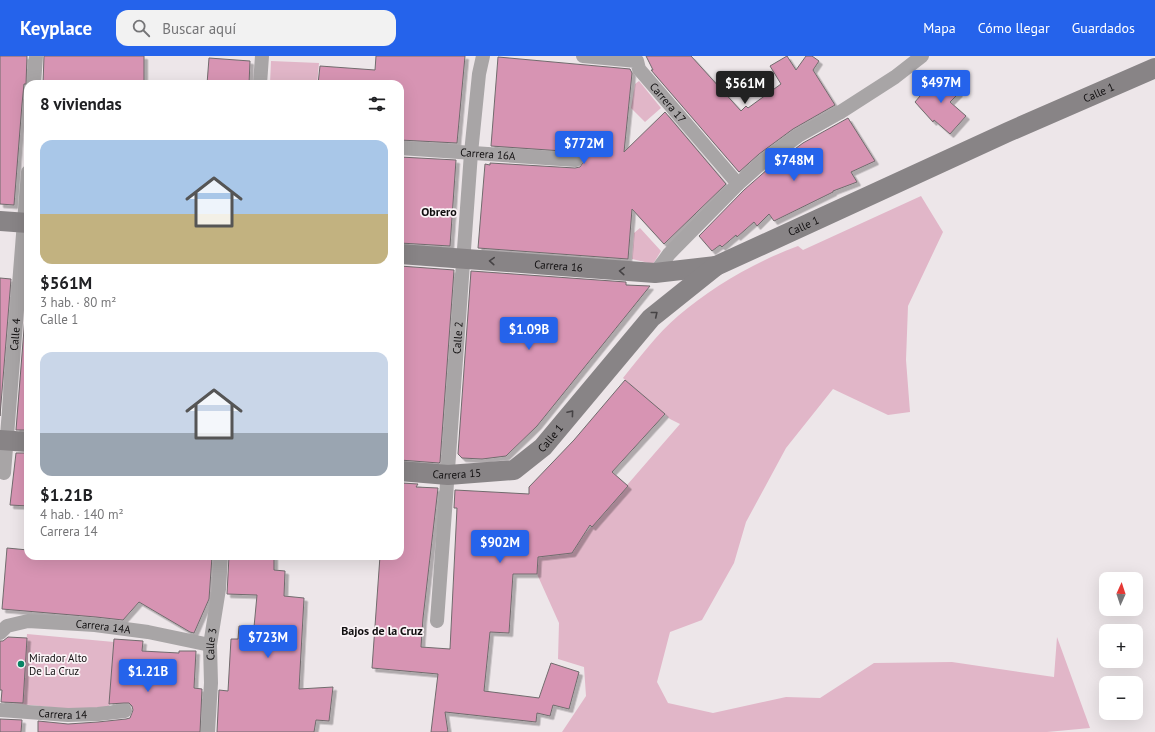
<!DOCTYPE html>
<html lang="es">
<head>
<meta charset="utf-8">
<style>
	body { margin:0; font-family:"PT Sans",sans-serif; background:#f2f2f2; color:#202124; height:100vh; display:flex; flex-direction:column; font-size:15px; white-space:nowrap }
	* { box-sizing:border-box; margin:0 }
	p { font-size:13px; color:#757577 }
	.icon { flex:none; width:22px; height:22px; fill:none; stroke:currentColor; stroke-width:2; stroke-linecap:round; stroke-linejoin:round }
	.map { position:relative; flex:1; overflow:hidden }
	.sheet { position:absolute; left:24px; top:24px; width:380px; height:480px; display:flex; flex-direction:column; background:#fff; border-radius:12px; box-shadow:0 4px 16px #0002 }
	.sheet>* { flex:none }
	.needle { width:26px; rotate:3deg }
	.fabs { position:absolute; left:1099px; top:516px; display:grid; gap:8px }
	.fabs a { display:grid; place-items:center; width:44px; height:44px; border-radius:8px; background:#fff; box-shadow:0 4px 16px #0002; font-size:20px }
	.price { position:absolute; translate:-50% -34px; padding:0 9px; border-radius:4px; background:#2563eb; color:#fff; font-size:13px; line-height:26px; filter:drop-shadow(0 1px 2px #0008) }
	.price::after { content:''; position:absolute; left:50%; top:24px; width:12px; height:9px; margin-left:-6px; background:inherit; clip-path:polygon(0 0,100% 0,50% 100%) }
	.price.on { background:#222; color:#fff }
	ul { padding:0; list-style:none }
	li { display:grid; align-content:center; gap:8px; height:212px; padding:0 16px }
	li span { display:grid; place-items:center; height:124px; border-radius:12px; color:#555 }
	li>.icon { margin-inline-start:auto }
	span .icon { width:72px; height:72px; fill:#fffc; stroke-width:1 }
	li b { font-size:17px }
	h2 { display:flex; justify-content:space-between; align-items:center; height:48px; padding:0 16px; font-size:17px }
	header { display:flex; align-items:center; gap:24px; box-sizing:border-box; height:56px; padding:0 20px; background:#2563eb; color:#fff }
	header strong { font-size:19px }
	nav { display:flex; gap:22px; margin-inline-start:auto; font-size:14px }
	.search { width:280px; height:36px; background:#f2f2f2; display:flex; align-items:center; gap:10px; box-sizing:border-box; padding:0 14px; border-radius:12px; color:#757577; font-size:15px }
	.map>svg:first-child { display:block }
</style>
</head>
<body>
<header>
<strong>Keyplace</strong>
<div class="search"><svg class="icon" aria-label="search" viewBox="0 0 24 24"><circle cx="10" cy="10" r="6"/><path d="M15 15l6 6"/></svg>Buscar aquí</div>
<nav><a>Mapa</a><a>Cómo llegar</a><a>Guardados</a></nav>
</header>
<div class="map">
<svg width="1155" height="676" viewBox="0 0 1155 676">
	<defs>
		<filter id="shadow"><feDropShadow dx="3.5" dy="3.5" stdDeviation="0" flood-color="#0004"/></filter>
	</defs>
	<rect width="100%" height="100%" fill="#ede6e9"/>
	<path fill="#e1b6c8" d="M 271,5 L 319,7 L 317,28 L 270,28 Z
		M 639,25 L 661,52 L 645,66 L 631,52 L 635,28 Z
		M 921,140 L 943,176 L 908,250 L 906,304 L 910,356 L 888,359 L 833,333 L 786,392 L 746,466 L 734,507 L 702,564 L 670,576 L 657,626 L 668,647 L 713,657 L 786,641 L 820,642 L 874,607 L 952,606 L 1054,621 L 1057,581 L 1090,672 L 1047,676 L 562,676 L 586,640 L 584,611 L 558,603 L 559,567 L 537,518 L 538,501 L 572,497 L 582,481 L 680,368 L 670,363 L 623,322 C 640,301 657,278 678,260 C 713,230 755,206 798,190 L 803,194 Z
		M 640,172 L 661,195 L 653,208 L 632,203 L 634,177 Z
		M 27,578 L 114,586 L 109,654 L 69,653 L 11,647 L 7,641 L 23,642 Z"/>
	<path fill="#d794b3" stroke="#716b6d" filter="url(#shadow)" d="M 0,0 L 27,0 L 26,28 L 24,28 L 22,48 L 14,149 L 0,148 Z
		M 44,0 L 144,0 L 144,28 L 43,28 Z
		M 376,0 L 465,0 L 457,87 L 400,84 L 400,28 L 318,28 L 320,10 L 375,14 Z
		M 646,0 L 691,0 L 741,55 L 746,50 L 748,52 L 781,28 L 770,10 L 787,0 L 796,14 L 806,0 L 812,0 L 819,5 L 813,14 L 835,49 L 793,73 L 759,98 L 739,116 L 651,14 L 653,14 Z
		M 498,1 L 630,13 L 632,17 L 624,96 L 665,56 L 726,128 L 664,188 L 632,153 L 628,203 L 478,192 L 485,108 L 490,109 L 490,107 L 575,112 L 580,111 L 584,105 L 583,100 L 580,97 L 577,96 L 491,90 Z
		M 209,2 L 250,5 L 249,28 L 207,28 Z
		M 940,16 L 959,37 L 950,46 L 966,60 L 950,78 L 934,64 L 933,66 L 915,46 Z
		M 848,62 L 875,105 L 851,116 L 857,126 L 833,135 L 833,136 L 774,165 L 769,158 L 757,170 L 754,166 L 737,181 L 736,179 L 722,191 L 720,189 L 712,195 L 699,180 L 744,134 L 769,112 L 803,87 Z
		M 400,101 L 456,104 L 450,190 L 400,187 Z
		M 400,210 L 454,214 L 440,406 L 439,407 L 400,404 Z
		M 471,215 L 626,226 L 626,229 L 650,230 L 537,370 L 506,400 L 482,403 L 462,402 L 458,398 Z
		M 0,222 L 11,223 L 0,360 Z
		M 28,223 L 28,374 L 16,374 Z
		M 625,324 L 665,358 L 612,416 L 628,430 L 592,471 L 590,469 L 572,497 L 538,501 L 537,518 L 513,518 L 509,577 L 490,576 L 484,635 L 539,642 L 551,607 L 579,616 L 569,653 L 553,649 L 550,660 L 537,657 L 536,666 L 445,656 L 448,676 L 431,676 L 438,618 L 372,612 L 380,500 L 400,500 L 400,462 L 402,427 L 418,428 L 416,431 L 438,432 L 423,562 L 421,591 L 450,593 L 457,452 L 454,452 L 455,434 L 529,438 L 529,431 L 574,384 Z
		M 16,397 L 28,397 L 28,450 L 10,449 Z
		M 7,492 L 28,494 L 28,500 L 158,500 L 180,502 L 181,500 L 212,500 L 209,543 L 194,577 L 190,576 L 139,546 L 123,564 L 96,561 L 2,553 Z
		M 229,500 L 274,500 L 274,514 L 285,515 L 284,540 L 304,542 L 299,633 L 333,631 L 329,665 L 316,664 L 314,676 L 217,676 L 219,634 L 228,635 L 231,583 L 238,583 L 239,570 L 254,571 L 257,539 L 227,538 Z
		M 8,581 L 27,582 L 23,647 L 1,646 L 2,634 L 0,634 L 0,585 L 3,585 Z
		M 114,583 L 143,585 L 142,595 L 179,597 L 179,595 L 196,595 L 194,632 L 202,633 L 200,676 L 38,676 L 38,665 L 68,668 L 98,666 L 126,663 L 130,662 L 133,654 L 132,650 L 129,647 L 124,647 L 109,648 Z
		M 0,663 L 22,664 L 21,676 L 0,676 Z"/>
	<g fill="none" stroke-linecap="round" stroke-linejoin="round">
		<g stroke="#a8a5a6" stroke-width="14">
			<path id="s1" d="M 583,0 L 637,5 L 639,13 L 738,128"/>
			<path d="M 34,28 L 36,0"/>
			<path d="M 260,28 L 262,0"/>
			<path id="s2" d="M 400,92 L 576,104"/>
			<path d="M 655,217 L 669,198 L 738,128 L 764,105 L 798,80 L 839,57 L 895,21 L 922,0"/>
			<path id="s3" d="M 4,417 L 28,116"/>
			<path id="s4" d="M 437,565 L 471,97 L 479,18 L 483,0"/>
			<path id="s5" d="M 0,577 L 7,570 L 28,565 L 95,569 L 148,576 L 210,589"/>
			<path id="s6" d="M 0,654 L 68,659 L 98,658 L 125,655"/>
			<path id="s7" d="M 208,676 L 211,627 L 210,589 L 219,533 L 221,500"/>
		</g>
		<g stroke="#888486" stroke-width="20">
			<path d="M 0,165 L 28,167"/>
			<path id="s8" d="M 400,198 L 655,217 L 716,210"/>
			<path d="M 0,384 L 28,386"/>
			<path id="s9" d="M 400,415 L 448,419 L 514,414 L 543,391 L 651,262 L 716,210 L 1008,76 L 1155,12"/>
		</g>
	</g>
	<defs><path id="oneway-chevron" d="M-2-3.5L2.5 0L-2 3.5" fill="none" stroke-width="1.6" stroke-linecap="round" stroke-linejoin="round"/></defs>
	<g stroke="#464345">
		<use href="#oneway-chevron" transform="translate(492 205) rotate(-176)"/>
		<use href="#oneway-chevron" transform="translate(622 215) rotate(-176)"/>
		<use href="#oneway-chevron" transform="translate(655 258) rotate(-39)"/>
		<use href="#oneway-chevron" transform="translate(571 357) rotate(-50)"/>
	</g>
	<circle fill="#088464" stroke="#faf3f6" stroke-width="1.5" cx="21" cy="608" r="4"/>
	<g text-anchor="middle" stroke-width="3.5" stroke-linejoin="round" paint-order="stroke">
		<g font-size="11" fill="#100e0f" stroke="#faf3f6">
			<text dy="4" stroke="none"><textPath href="#s9" startOffset="823">Calle 1</textPath></text>
			<text dy="4" stroke="none"><textPath href="#s1" startOffset="107">Carrera 17</textPath></text>
			<text dy="4" stroke="none"><textPath href="#s2" startOffset="88">Carrera 16A</textPath></text>
			<text dy="4" stroke="none"><textPath href="#s9" startOffset="499">Calle 1</textPath></text>
			<text dy="4" stroke="none"><textPath href="#s8" startOffset="159">Carrera 16</textPath></text>
			<text dy="4" stroke="none"><textPath href="#s3" startOffset="139">Calle 4</textPath></text>
			<text dy="4" stroke="none"><textPath href="#s4" startOffset="284">Calle 2</textPath></text>
			<text dy="4" stroke="none"><textPath href="#s9" startOffset="163">Calle 1</textPath></text>
			<text dy="4" stroke="none"><textPath href="#s9" startOffset="57">Carrera 15</textPath></text>
			<text dy="4" stroke="none"><textPath href="#s5" startOffset="107">Carrera 14A</textPath></text>
			<text dy="4" stroke="none"><textPath href="#s7" startOffset="88">Calle 3</textPath></text>
			<text dy="4" stroke="none"><textPath href="#s6" startOffset="63">Carrera 14</textPath></text>
		</g>
		<g font-size="11" fill="#100e0f" stroke="#faf3f6" text-anchor="start">
			<text x="29" y="606">Mirador Alto<tspan x="29" dy="13">De La Cruz</tspan></text>
		</g>
		<g font-size="12" font-weight="bold" fill="#100e0f" stroke="#faf3f6">
			<text x="439" y="160">Obrero</text>
			<text x="382" y="579">Bajos de la Cruz</text>
		</g>
	</g>
</svg>
<div class="fabs">
<a><svg class="needle" viewBox="-14 -14 28 28"><path d="M0-13l5 13h-10z" fill="#e53935"/><path d="M0 13l5-13h-10z" fill="#757577"/></svg></a>
<a>+</a>
<a>−</a>
</div>
<b class="price" style="left:941px;top:48px">$497M</b>
<b class="price on" style="left:745px;top:49px">$561M</b>
<b class="price" style="left:584px;top:109px">$772M</b>
<b class="price" style="left:794px;top:126px">$748M</b>
<b class="price" style="left:529px;top:295px">$1.09B</b>
<b class="price" style="left:500px;top:508px">$902M</b>
<b class="price" style="left:268px;top:603px">$723M</b>
<b class="price" style="left:148px;top:637px">$1.21B</b>
<section class="sheet">
<h2>8 viviendas<svg class="icon" aria-label="filters" viewBox="0 0 24 24"><path d="M4 7h16M4 17h16"/><circle cx="9" cy="7" r="2"/><circle cx="15" cy="17" r="2"/></svg></h2>
<ul>
<li><span style="background:linear-gradient(#a9c7e8 60%,#c2b280 0)"><svg class="icon" aria-label="home" viewBox="0 0 24 24"><path d="M3 11l9-7 9 7M6 9v11h12V9"/></svg></span><div><b>$561M</b><p>3 hab. · 80 m²</p><p>Calle 1</p></div></li>
<li><span style="background:linear-gradient(#c9d6e8 65%,#9aa5b1 0)"><svg class="icon" aria-label="home" viewBox="0 0 24 24"><path d="M3 11l9-7 9 7M6 9v11h12V9"/></svg></span><div><b>$1.21B</b><p>4 hab. · 140 m²</p><p>Carrera 14</p></div></li>
</ul>
</section>
</div>
</body>
</html>
